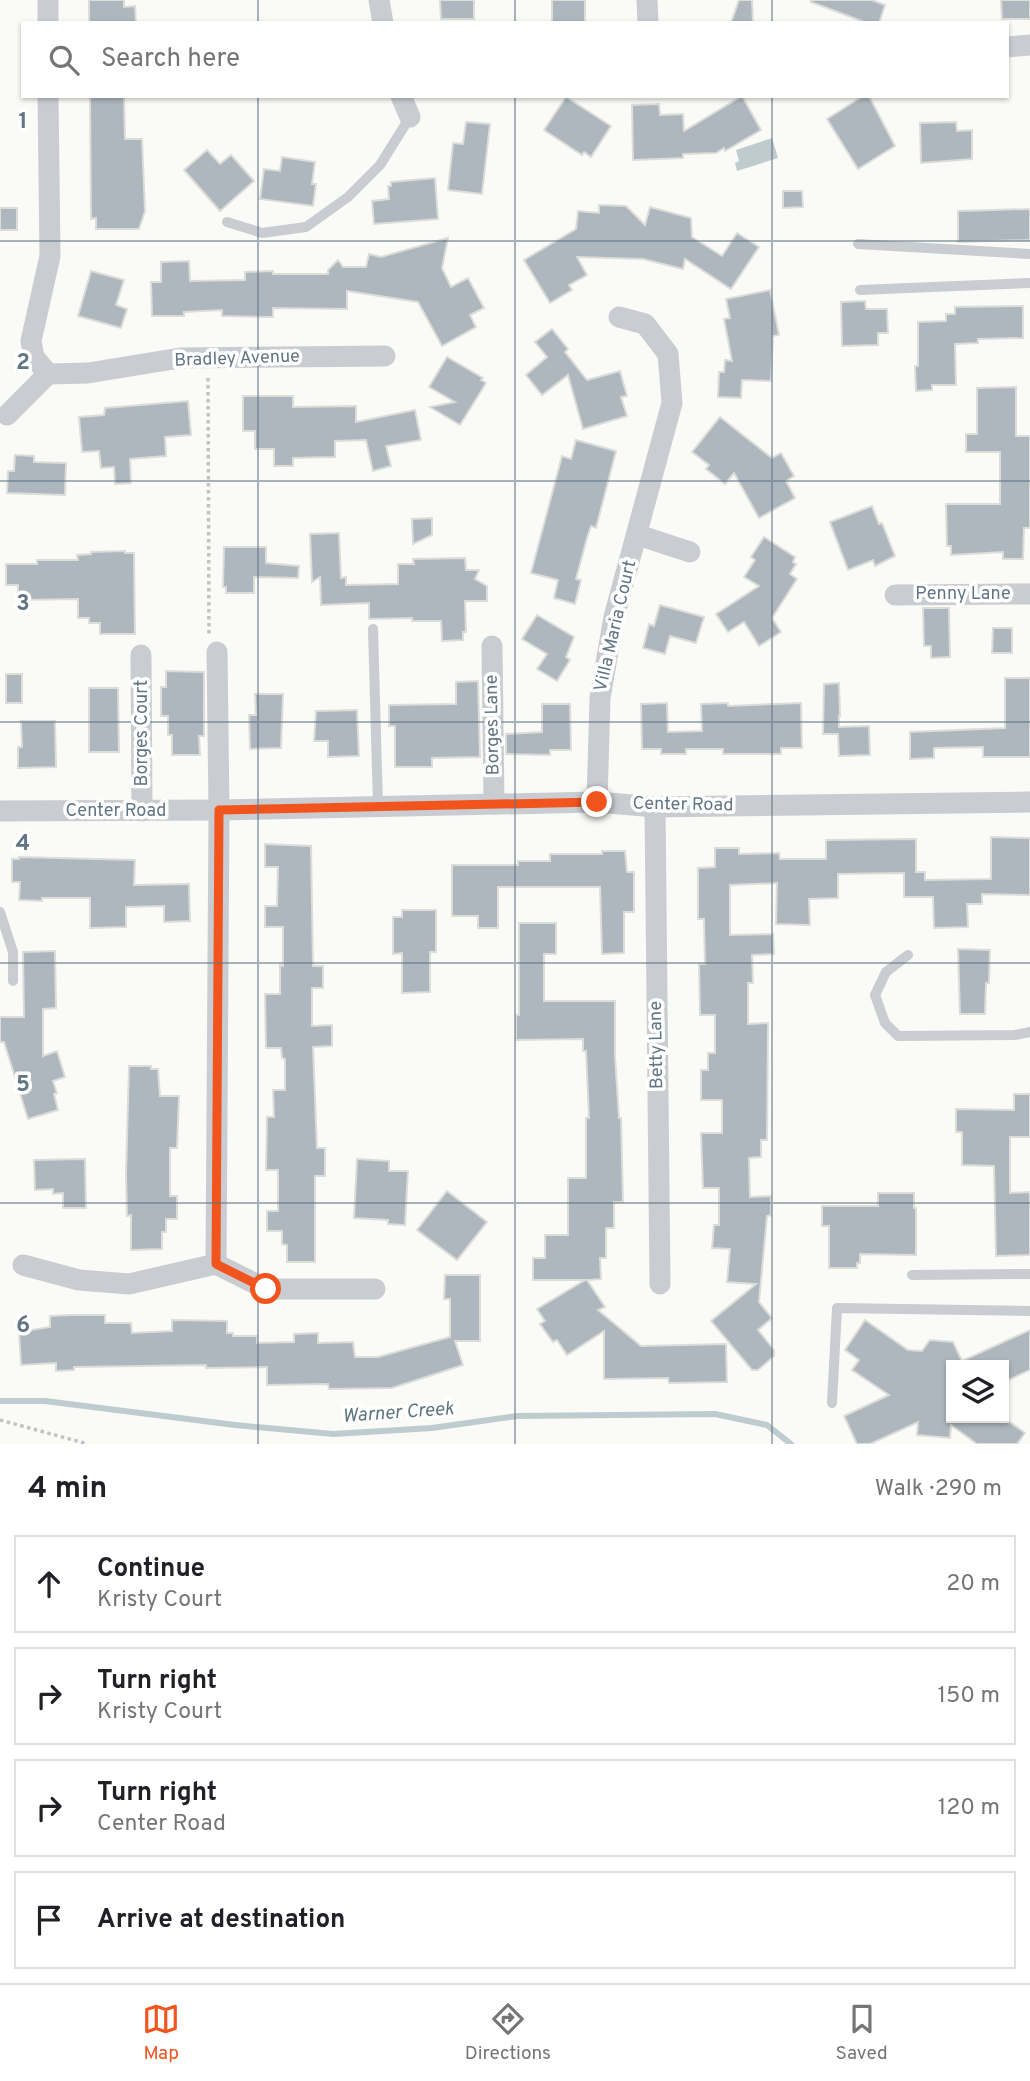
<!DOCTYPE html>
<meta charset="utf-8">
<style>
:root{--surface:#fff;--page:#f2f2f2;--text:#202124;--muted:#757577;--line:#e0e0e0;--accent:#f2541e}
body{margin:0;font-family:Overpass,sans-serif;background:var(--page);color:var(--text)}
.controls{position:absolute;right:21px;bottom:21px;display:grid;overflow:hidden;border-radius:0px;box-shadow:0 2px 5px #0004}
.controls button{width:63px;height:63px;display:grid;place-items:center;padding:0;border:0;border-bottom:2px solid var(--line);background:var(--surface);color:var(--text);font:35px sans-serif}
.stop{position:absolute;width:21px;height:21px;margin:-16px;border:5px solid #f2541e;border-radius:50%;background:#fff}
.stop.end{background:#f2541e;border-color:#fff;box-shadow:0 2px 7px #0008}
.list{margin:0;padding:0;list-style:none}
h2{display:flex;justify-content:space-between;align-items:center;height:91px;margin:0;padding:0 28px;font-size:30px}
h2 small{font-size:23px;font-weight:400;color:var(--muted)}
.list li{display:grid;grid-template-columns:46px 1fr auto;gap:21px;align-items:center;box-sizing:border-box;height:98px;margin:0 14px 14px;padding:0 14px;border:2px solid var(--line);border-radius:0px}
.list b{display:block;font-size:26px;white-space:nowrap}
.list p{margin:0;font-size:23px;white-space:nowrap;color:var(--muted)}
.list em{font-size:23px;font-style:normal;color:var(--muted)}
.icon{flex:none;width:38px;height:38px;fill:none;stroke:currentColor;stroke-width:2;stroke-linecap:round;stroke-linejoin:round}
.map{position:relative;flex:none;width:1030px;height:1444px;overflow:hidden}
.search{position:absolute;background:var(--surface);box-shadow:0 2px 5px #0004;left:21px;right:21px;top:21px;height:77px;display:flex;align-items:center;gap:18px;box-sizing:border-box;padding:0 24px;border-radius:0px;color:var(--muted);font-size:26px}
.sheet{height:539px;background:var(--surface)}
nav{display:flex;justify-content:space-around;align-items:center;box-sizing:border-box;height:98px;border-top:2px solid var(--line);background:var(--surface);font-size:19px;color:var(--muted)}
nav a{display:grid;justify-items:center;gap:4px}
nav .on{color:var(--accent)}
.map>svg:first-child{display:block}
.water{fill:#becbcf}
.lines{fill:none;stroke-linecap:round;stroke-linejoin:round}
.stream{stroke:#becbcf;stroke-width:6}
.building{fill:#adb7bd;stroke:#dcdcd9;stroke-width:2}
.path{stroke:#c0c3c5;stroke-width:3.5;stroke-dasharray:3.5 3.5;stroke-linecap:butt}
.lane{stroke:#c9cdd1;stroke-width:10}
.street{stroke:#c9cdd1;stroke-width:21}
.route{stroke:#f2541e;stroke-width:9}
.grid{fill:none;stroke:#627585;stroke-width:2;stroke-opacity:0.55}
.labels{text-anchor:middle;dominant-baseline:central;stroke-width:7;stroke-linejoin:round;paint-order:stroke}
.street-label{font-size:18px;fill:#627585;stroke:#fff}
.water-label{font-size:19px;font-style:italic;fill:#5d757e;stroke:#fff}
.grid-label{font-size:23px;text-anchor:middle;font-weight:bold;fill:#627585;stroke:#fff;stroke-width:7;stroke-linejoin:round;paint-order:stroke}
</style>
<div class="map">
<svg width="1030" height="1444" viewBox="0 0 1030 1444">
<rect width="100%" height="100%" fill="#fafaf7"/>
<polygon class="water" points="772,138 778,158 737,171 735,163 739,161 736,150"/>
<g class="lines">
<polyline class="stream" points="0,1401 45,1401 235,1425 333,1434 432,1428 517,1416 715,1414 767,1425 791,1444"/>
</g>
<g class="building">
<polygon points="89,0 124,0 124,7 135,6 136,23 89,23"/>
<polygon points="440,0 474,0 474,19 441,19"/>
<rect x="552" y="0" width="33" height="23"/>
<polygon points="739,0 752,0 753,23 731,23"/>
<polygon points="811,0 872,0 885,5 879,23 867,23 811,2"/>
<polygon points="1001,0 1030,0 1030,19 1002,19"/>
<polygon points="90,96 124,96 125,139 142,139 145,211 139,229 96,229 96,218 91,219"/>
<polygon points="742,96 761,130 725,151 724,148 716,153 683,154 683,158 633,160 632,105 659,104 660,115 683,114 684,131"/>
<polygon points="863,96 869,96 895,146 858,169 827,119"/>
<polygon points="566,97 611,126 591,157 584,152 582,155 544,130"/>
<polygon points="466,122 490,124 482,194 448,190 453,143 463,144"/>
<polygon points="956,122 957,131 972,130 972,159 921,163 920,123"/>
<polygon points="207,150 220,164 231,155 254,181 220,211 184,170"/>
<polygon points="282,157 315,162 312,184 316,184 313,206 260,199 264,169 280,171"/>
<polygon points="435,178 438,219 374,224 372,201 389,199 388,186 391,186 391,182"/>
<polygon points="783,191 802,191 803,207 783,208"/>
<polygon points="599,205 626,206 645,225 650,207 691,218 692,237 722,256 737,233 759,247 731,289 685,259 683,269 643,259 577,257 587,275 569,285 572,290 550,303 524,260 576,229 578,211 599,213"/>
<rect x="0" y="208" width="17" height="22"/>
<polygon points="1030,209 1030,240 958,242 958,211"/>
<polygon points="448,238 442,268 451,287 468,278 484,308 470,315 476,327 442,346 418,302 347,291 347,309 273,308 273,317 222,316 222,310 184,312 184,316 152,316 151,282 161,282 161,262 189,261 190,281 245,280 245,272 273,271 273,274 328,274 328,270 338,260 343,267 366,267 369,254 381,257"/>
<polygon points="91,271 124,280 116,305 127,309 121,328 78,316"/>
<polygon points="770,290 779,335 773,336 771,381 742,380 741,398 718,397 719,372 724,372 725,360 732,361 724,319 730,318 726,299"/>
<polygon points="865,301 866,309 887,309 888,333 878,333 878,345 842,346 841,302"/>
<polygon points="1023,306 1023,338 978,339 978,343 955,344 956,385 932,385 932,390 916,391 915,366 918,366 918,322 946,321 946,314 955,314 955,307"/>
<polygon points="552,329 568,349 565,352 587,380 620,371 627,396 621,397 627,416 583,429 568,375 542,395 526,375 547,357 535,342"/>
<polygon points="447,357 483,378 481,380 486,383 460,425 430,407 455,402 429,387"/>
<polygon points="1016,387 1016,436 1030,436 1030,528 1024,528 1023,559 1003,559 1003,552 951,555 951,546 947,546 946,504 1000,504 1000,452 966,452 966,434 977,434 977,388"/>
<polygon points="243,396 293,396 293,407 356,406 356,422 415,410 421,440 386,446 391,466 373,471 366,440 335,441 335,457 293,458 293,466 274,466 274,449 255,449 255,431 243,431"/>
<polygon points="188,401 191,435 165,437 166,456 130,459 131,483 115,484 114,467 101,468 99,451 82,452 79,417 104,415 105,408"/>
<polygon points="720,417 772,458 781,453 794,476 786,481 795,498 759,518 734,473 725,484 706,469 709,465 692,452"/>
<polygon points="576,440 616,451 596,528 591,526 587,538 576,579 581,580 575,604 554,598 558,580 531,573 562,456 571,459"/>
<polygon points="15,455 34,456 34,462 66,463 65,495 7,493 8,471 14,471"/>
<polygon points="872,506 879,524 882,523 895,556 875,566 873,560 848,570 830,522"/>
<polygon points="432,518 432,535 413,544 412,519"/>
<polygon points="339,533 341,578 346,577 346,585 398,584 398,564 414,564 413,559 465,558 466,570 479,570 475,579 487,586 487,601 465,601 466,632 463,632 463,640 442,641 441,621 412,621 412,618 369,619 369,603 321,605 320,577 312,582 310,534"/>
<polygon points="764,537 795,557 793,562 796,564 790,574 797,579 772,618 781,632 759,646 744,622 728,632 716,614 759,586 744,577 755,560 751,557"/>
<polygon points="224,547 266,547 266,563 299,566 298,578 254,577 254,593 226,593 226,587 223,587"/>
<polygon points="125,551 125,553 134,553 135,634 100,634 100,623 89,623 89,618 78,618 78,599 18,600 18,585 6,585 6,564 37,564 37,560 78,560 77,555 91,554 91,552"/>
<polygon points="660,605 704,617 696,643 670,636 665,654 643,648 649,624 654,626"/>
<polygon points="923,608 949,608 950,657 931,658 931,646 924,646"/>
<polygon points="537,615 574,637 566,657 570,660 557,681 537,669 547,654 522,639"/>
<polygon points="993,628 1012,628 1012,653 992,653"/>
<polygon points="166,671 204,672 204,736 199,736 200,755 172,755 172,735 168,735 168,716 161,716 161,687 166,687"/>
<rect x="6" y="674" width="16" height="29"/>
<polygon points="1005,678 1030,678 1030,757 983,757 983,747 934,748 934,758 910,759 910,732 1005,728"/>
<polygon points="478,681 480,757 432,758 432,767 395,767 395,726 389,726 389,705 456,704 456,682"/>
<polygon points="839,683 840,716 839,716 839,727 869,726 870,755 839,756 838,734 823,734 824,684"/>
<polygon points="89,688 118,688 119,752 89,752"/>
<polygon points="255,694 283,694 281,748 250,749 249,715 256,715"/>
<polygon points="667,703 668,732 702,731 701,704 728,703 728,706 801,703 802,748 781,748 781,754 723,754 723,749 686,749 686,754 661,754 661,749 642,749 641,704"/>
<polygon points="542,704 570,704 571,750 550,750 550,755 506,754 506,734 542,732"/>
<polygon points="357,710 359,756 328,757 328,741 314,741 316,711"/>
<polygon points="21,721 55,721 56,767 18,768 18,747 22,747"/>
<polygon points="991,837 1030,838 1030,895 982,894 982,904 967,904 968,927 934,928 933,897 904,897 904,873 838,874 838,898 809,899 810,925 776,924 777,883 730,885 730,935 773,934 774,954 752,955 753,983 748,983 748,1024 768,1023 767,1140 761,1140 761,1157 749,1158 750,1197 771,1196 771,1215 767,1216 759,1302 772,1318 758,1330 774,1350 774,1356 758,1370 752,1370 711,1321 756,1284 727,1282 730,1249 712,1248 714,1225 719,1225 719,1188 703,1188 701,1133 722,1133 722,1100 701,1100 701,1070 708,1070 708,1053 715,1053 715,1015 700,1015 699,964 705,964 704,919 698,919 698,868 715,867 715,848 739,848 739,854 779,853 780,859 826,859 826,840 916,839 916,872 925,872 925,880 991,879"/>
<polygon points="265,844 311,846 313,966 323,966 323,988 312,988 312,1026 332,1025 332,1046 313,1047 317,1148 325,1148 325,1176 315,1176 315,1262 287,1262 287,1245 282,1244 282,1231 267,1231 267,1211 278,1211 278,1170 266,1170 267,1117 274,1117 273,1090 285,1090 285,1059 282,1058 281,1048 266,1048 265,994 280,994 280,965 283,966 283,927 265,927 265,906 277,906 278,867 265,867"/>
<polygon points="602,851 625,851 627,872 634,872 634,912 624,912 624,953 602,954 600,887 498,887 498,928 478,928 478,916 452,916 452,865 518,865 518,861 550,861 550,854 602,854"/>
<polygon points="19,857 135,860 134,885 189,884 190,921 164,922 164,906 126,907 126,927 90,928 90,898 42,898 42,901 19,900 20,882 12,882 12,859 19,859"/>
<polygon points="402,910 436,910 436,952 430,952 430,992 402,993 402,953 393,954 393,917 402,917"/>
<polygon points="519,923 556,923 556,954 544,954 544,1001 615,1001 615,1056 619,1118 621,1118 623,1202 614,1202 614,1228 606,1228 606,1258 600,1258 601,1279 587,1280 605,1307 598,1310 641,1346 726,1344 727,1382 669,1383 668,1378 604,1379 604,1331 567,1355 557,1340 553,1342 540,1324 545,1321 537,1309 585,1280 533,1280 533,1258 545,1258 545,1235 568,1235 568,1178 586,1178 586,1118 589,1118 586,1051 583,1051 583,1039 516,1040 516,1015 519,1015"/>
<polygon points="958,949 990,950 989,983 986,983 985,1014 960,1014"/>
<polygon points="55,951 56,1008 43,1009 43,1056 57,1051 65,1077 53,1081 57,1093 54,1094 58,1110 28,1119 4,1042 0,1042 0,1017 24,1017 23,952"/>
<polygon points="129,1066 151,1066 151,1069 158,1069 160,1096 179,1096 177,1148 170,1148 170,1196 177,1196 177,1219 166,1219 166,1232 162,1232 162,1249 131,1250 131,1215 127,1216 126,1175"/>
<polygon points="1014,1094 1030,1094 1030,1137 1010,1137 1010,1193 1030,1192 1030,1255 996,1256 994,1166 962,1165 962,1132 956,1132 956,1109 1014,1110"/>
<polygon points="85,1159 86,1208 63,1208 63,1193 53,1194 53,1189 35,1190 34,1160"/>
<polygon points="357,1159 389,1161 389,1171 408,1171 405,1225 388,1224 388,1220 354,1218"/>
<polygon points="447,1191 487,1222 457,1260 417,1230"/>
<polygon points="878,1193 914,1193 914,1208 916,1208 916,1255 860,1254 860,1263 857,1263 857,1268 829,1268 829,1226 822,1226 822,1206 878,1206"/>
<polygon points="445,1275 480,1275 480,1341 455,1341 463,1365 392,1388 329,1389 328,1384 267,1385 267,1367 206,1368 206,1365 74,1367 74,1370 56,1371 56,1363 21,1365 19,1332 50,1327 50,1316 72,1315 105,1315 105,1323 131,1323 132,1333 172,1331 172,1320 227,1321 227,1333 233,1333 233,1336 257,1336 257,1343 294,1342 294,1334 318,1333 318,1343 353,1342 355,1357 378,1357 450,1337 450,1299 444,1299"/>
<polygon points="865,1320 908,1350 922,1351 930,1340 953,1342 962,1361 1030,1330 1030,1370 1004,1382 1004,1365 951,1365 951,1418 1004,1418 1025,1433 1017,1444 977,1444 951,1425 950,1438 917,1435 918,1422 870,1444 857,1444 844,1416 889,1395 852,1370 859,1360 845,1350"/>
</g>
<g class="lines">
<g class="path">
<polyline points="208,378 209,636"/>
<polyline points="0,1420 88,1444"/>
</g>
<g class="lane">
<polyline points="227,222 262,233 306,227 348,197 380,165 410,117"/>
<polyline points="858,244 1030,254"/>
<polyline points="860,290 1030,283"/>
<polyline points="373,629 378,806"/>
<polyline points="0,912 13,952 13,981"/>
<polyline points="908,955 886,972 875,995 885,1023 898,1036 1015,1035 1030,1032"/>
<polyline points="912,1275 1030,1274"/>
<polyline points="832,1403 837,1308 1030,1311"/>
</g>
<g class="street">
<polyline points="48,0 48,23"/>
<polyline points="379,0 383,23"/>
<polyline points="647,0 648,23"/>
<polyline points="1007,47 1030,45"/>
<polyline points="48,96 50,256 31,341 34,357 48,374 88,373 180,358 385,356"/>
<polyline points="401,96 410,117"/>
<polyline points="7,415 48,374"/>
<polyline points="638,535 690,552"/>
<polyline points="895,595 1030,594"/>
<polyline points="492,646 494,804"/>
<polyline points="141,655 142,811"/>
<polyline points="597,802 600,698 614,617 672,403 668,354 645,324 619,317"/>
<polyline points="655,807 660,1284"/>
<polyline points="0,811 219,810 597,802 655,807 1030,802"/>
<polyline points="216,1264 219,810 217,652"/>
<polyline points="23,1265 79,1280 129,1284 216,1264 266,1289 375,1289"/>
</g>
</g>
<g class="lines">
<polyline class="route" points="266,1289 216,1264 219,810 597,802"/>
</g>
<path class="grid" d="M258,0v23M515,0v23M772,0v23M258,96v1348M515,96v1348M772,96v1348M0,241h1030M0,481h1030M0,722h1030M0,963h1030M0,1203h1030"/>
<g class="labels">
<g class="street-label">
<text transform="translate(237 359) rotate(-2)">Bradley Avenue</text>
<text x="963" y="594">Penny Lane</text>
<text transform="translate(616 626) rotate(-77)">Villa Maria Court</text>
<text transform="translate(493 725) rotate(-91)">Borges Lane</text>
<text transform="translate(142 733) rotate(-90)">Borges Court</text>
<text transform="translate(683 805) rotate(1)">Center Road</text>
<text x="116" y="811">Center Road</text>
<text transform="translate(657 1045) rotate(-91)">Betty Lane</text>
</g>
<g class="water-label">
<text transform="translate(398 1413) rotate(-4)">Warner Creek</text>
</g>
</g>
<g class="grid-label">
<text x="23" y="128">1</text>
<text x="23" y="369">2</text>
<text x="23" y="610">3</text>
<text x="23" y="850">4</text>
<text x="23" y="1091">5</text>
<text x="23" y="1332">6</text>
</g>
</svg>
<div class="controls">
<button><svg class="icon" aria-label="layers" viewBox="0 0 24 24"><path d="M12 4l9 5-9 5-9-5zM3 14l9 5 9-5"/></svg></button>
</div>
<div class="stop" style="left:266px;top:1289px"></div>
<div class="stop end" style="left:597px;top:802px"></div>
<div class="search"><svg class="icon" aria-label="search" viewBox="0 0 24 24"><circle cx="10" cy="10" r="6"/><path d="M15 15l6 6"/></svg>Search here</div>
</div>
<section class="sheet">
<h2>4 min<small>Walk · 290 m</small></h2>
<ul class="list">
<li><svg class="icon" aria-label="ahead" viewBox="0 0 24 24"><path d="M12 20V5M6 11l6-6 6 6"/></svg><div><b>Continue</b><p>Kristy Court</p></div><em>20 m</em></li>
<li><svg class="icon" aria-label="right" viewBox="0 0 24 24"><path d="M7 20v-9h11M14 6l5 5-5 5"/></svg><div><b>Turn right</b><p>Kristy Court</p></div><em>150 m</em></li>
<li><svg class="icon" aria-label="right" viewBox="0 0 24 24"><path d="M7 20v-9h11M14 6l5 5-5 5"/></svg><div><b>Turn right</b><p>Center Road</p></div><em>120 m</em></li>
<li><svg class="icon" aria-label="arrive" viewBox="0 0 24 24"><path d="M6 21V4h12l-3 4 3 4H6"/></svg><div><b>Arrive at destination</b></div></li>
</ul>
</section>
<nav>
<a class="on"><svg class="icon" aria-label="map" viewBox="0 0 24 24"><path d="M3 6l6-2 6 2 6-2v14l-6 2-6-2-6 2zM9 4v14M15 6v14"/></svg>Map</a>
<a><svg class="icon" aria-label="directions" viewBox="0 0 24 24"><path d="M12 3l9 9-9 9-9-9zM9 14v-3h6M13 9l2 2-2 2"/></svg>Directions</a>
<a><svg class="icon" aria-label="saved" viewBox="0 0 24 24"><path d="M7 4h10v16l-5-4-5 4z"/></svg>Saved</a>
</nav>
